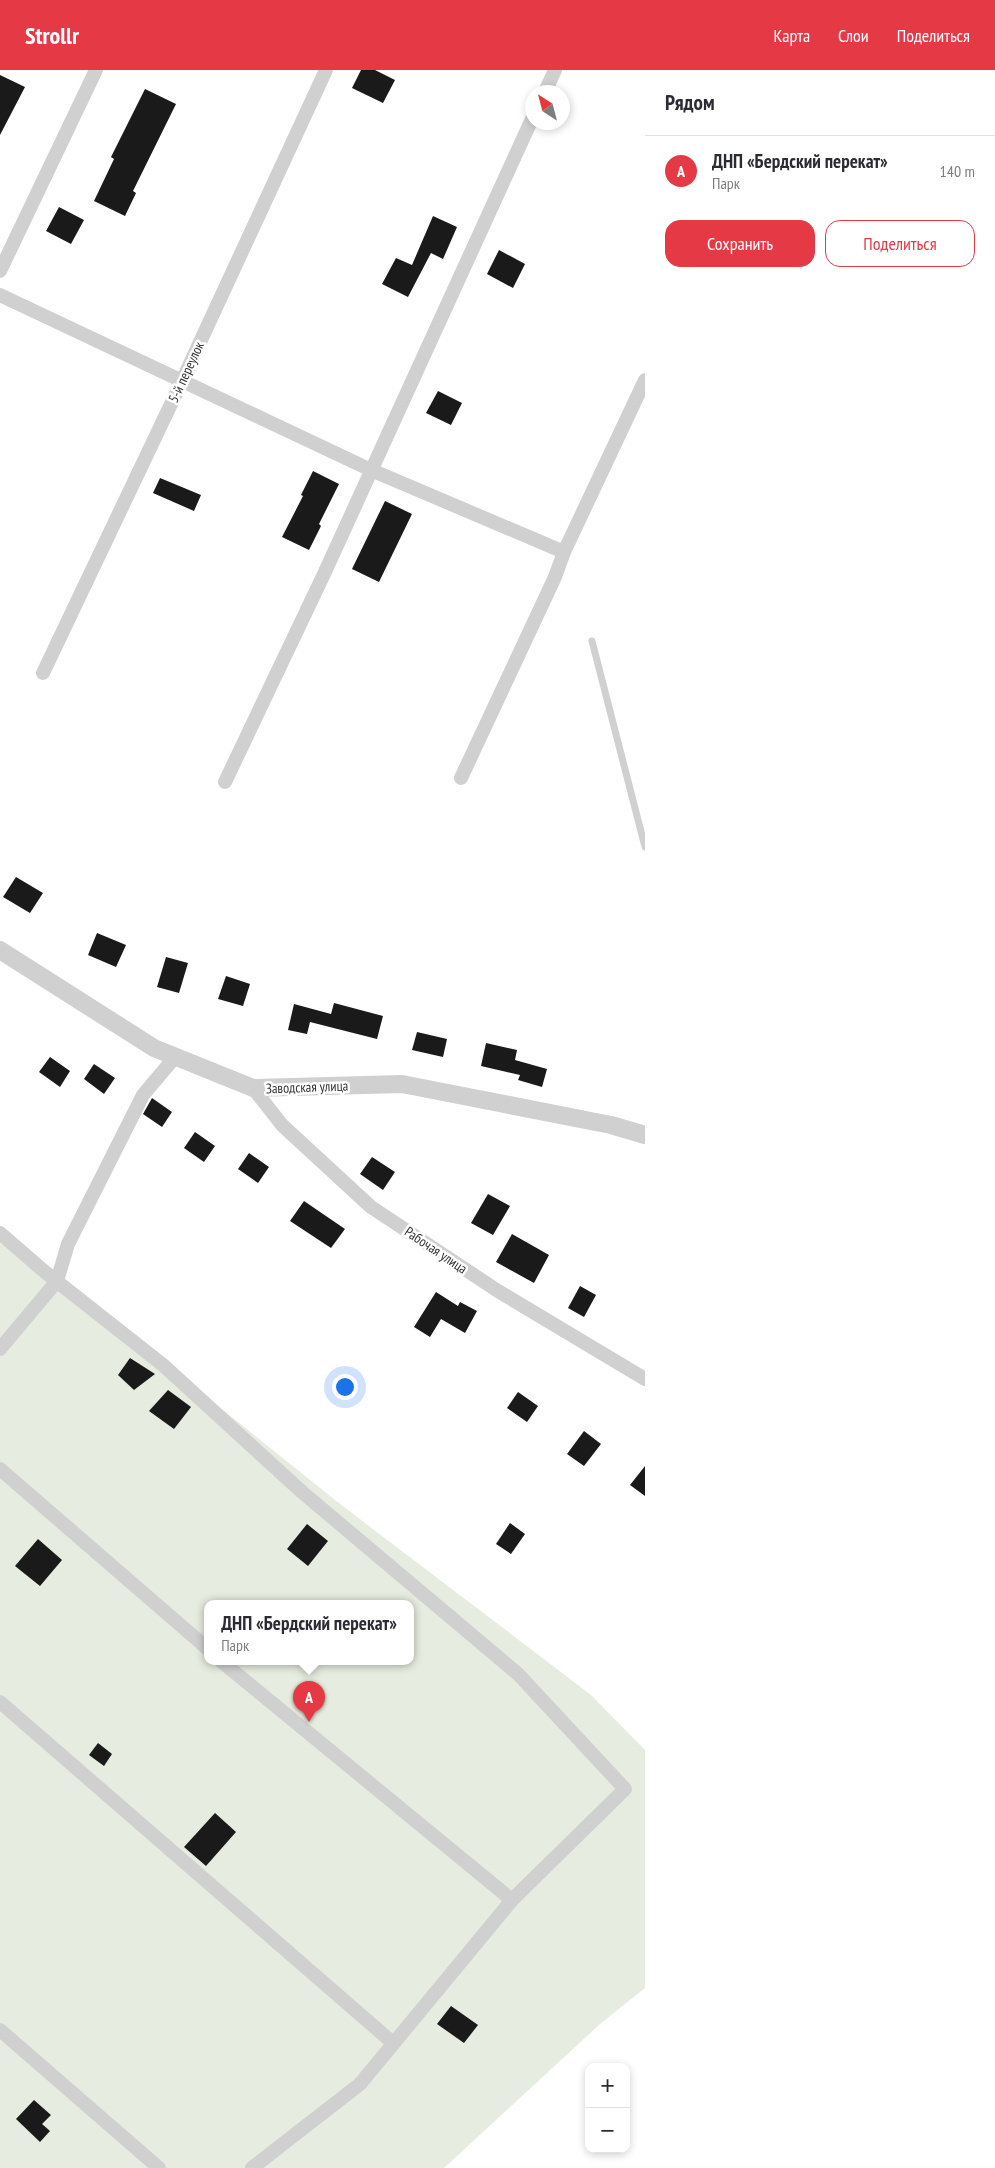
<!DOCTYPE html>
<html lang="ru">
<meta charset="utf-8">
<style>
:root{--surface:#fff;--page:#f7f7f7;--text:#2b2b33;--muted:#7c7c81;--line:#e1e1e2;--accent:#e63946}
body{margin:0;font-family:"PT Sans Narrow",sans-serif;background:var(--page);color:var(--text)}
.controls{position:absolute;right:15px;bottom:15px;display:grid;overflow:hidden;border-radius:10px;box-shadow:0 2px 8px #0003}
.controls button{width:45px;height:45px;display:grid;place-items:center;padding:0;border:0;border-bottom:1px solid var(--line);background:var(--surface);color:var(--text);font:25px sans-serif}
.compass{position:absolute;left:525px;top:15px;width:45px;height:45px;border-radius:50%;background:var(--surface);box-shadow:0 2px 8px #0003;rotate:324deg}
.you{position:absolute;left:344px;top:1316px;width:18px;height:18px;margin:-12px;border:4px solid #fff;border-radius:50%;background:#1a73e8;box-shadow:0 0 0 8px #1a73e833}
.badge{display:grid;place-items:center;width:32px;height:32px;border-radius:50%;background:var(--accent);color:#fff;font-size:16px;font-weight:700}
.pin{position:absolute;translate:-50% -41px;filter:drop-shadow(0 1px 2px #0008)}
.pin::after{content:'';position:absolute;top:26px;width:18px;height:15px;background:inherit;clip-path:polygon(0 0,100% 0,50% 100%)}
.popup{position:absolute;left:204px;top:1530px;width:210px;height:65px;box-sizing:border-box;display:grid;place-content:center;border-radius:10px;background:var(--surface);filter:drop-shadow(0 1px 4px #0005);font-size:16px;white-space:nowrap;color:var(--muted)}
.popup b{font-size:19px;color:var(--text)}
.popup::after{content:'';position:absolute;left:50%;top:100%;margin-left:-10px;border:10px solid transparent;border-top-color:var(--surface)}
.list{margin:0;padding:0;list-style:none}
h2{display:flex;justify-content:space-between;align-items:center;height:65px;margin:0;padding:0 20px;font-size:21px}
h2 small{font-size:16px;font-weight:400;color:var(--muted)}
.list li{display:grid;grid-template-columns:32px 1fr auto;gap:15px;align-items:center;box-sizing:border-box;height:70px;padding:0 20px;border-top:1px solid var(--line)}
.list b{display:block;font-size:19px;white-space:nowrap}
.list p{margin:0;font-size:16px;white-space:nowrap;color:var(--muted)}
.list em{font-size:16px;font-style:normal;color:var(--muted)}
.actions{display:flex;gap:10px;padding:15px 20px}
.actions a{flex:1;padding:11px 0;border:1px solid var(--accent);border-radius:15px;text-align:center;font-size:18px;color:var(--accent)}
.actions .main{background:var(--accent);color:#fff}
.map{position:relative;flex:none;width:645px;height:2098px;overflow:hidden}
header{display:flex;align-items:center;gap:30px;box-sizing:border-box;height:70px;padding:0 25px;background:var(--accent);color:#fff}
header strong{font-size:24px}
nav{display:flex;gap:28px;margin-inline-start:auto;font-size:18px}
main{display:flex}
aside{flex:1;background:var(--surface)}
.map>svg:first-child{display:block}
.green{fill:#e6ecdf;fill-rule:evenodd}
.building{fill:#1a1a1a}
.lines{fill:none;stroke-linecap:round;stroke-linejoin:round}
.service{stroke:#d0d0d0;stroke-width:7}
.minor{stroke:#d0d0d0;stroke-width:14}
.tertiary{stroke:#d0d0d0;stroke-width:18}
.labels{text-anchor:middle;dominant-baseline:central;stroke-width:5;stroke-linejoin:round;paint-order:stroke}
.street-label{font-size:14px;fill:#333;stroke:#fff}
</style>
<header>
<strong>Strollr</strong>
<nav><a>Карта</a><a>Слои</a><a>Поделиться</a></nav>
</header>
<main>
<div class="map">
<svg width="645" height="2098" viewBox="0 0 645 2098">
<rect width="100%" height="100%" fill="#fff"/>
<path class="green" d="M0,1161l340,273 251,191 54,55v238l-45,36 -156,144h-444zM208,1533h202v58h-202z"/>
<g class="building">
<polygon points="361,0 375,0 395,10 383,33 352,18"/>
<polygon points="0,5 25,17 0,65"/>
<polygon points="145,19 176,34 133,121 136,123 125,146 94,131 114,89 111,87"/>
<polygon points="59,137 84,150 71,174 46,161"/>
<polygon points="433,146 457,157 443,189 431,183 408,227 382,214 396,188 412,195"/>
<polygon points="499,180 525,194 513,218 487,204"/>
<polygon points="438,321 462,333 451,355 426,343"/>
<polygon points="313,401 339,414 319,454 321,456 309,480 282,467 303,426 301,425"/>
<polygon points="160,408 201,425 194,441 153,423"/>
<polygon points="385,431 412,444 379,512 352,499"/>
<polygon points="16,807 43,823 30,843 3,827"/>
<polygon points="97,863 126,875 116,897 88,885"/>
<polygon points="166,887 188,893 179,923 157,917"/>
<polygon points="226,906 250,914 243,936 218,929"/>
<polygon points="334,933 383,946 377,969 310,952 307,964 288,960 294,934 331,944"/>
<polygon points="417,962 447,969 443,987 412,980"/>
<polygon points="486,973 517,980 515,990 547,999 542,1017 518,1010 520,1005 481,996"/>
<polygon points="50,987 70,1001 60,1017 39,1002"/>
<polygon points="94,994 115,1008 104,1024 84,1009"/>
<polygon points="152,1028 172,1042 162,1057 143,1044"/>
<polygon points="195,1062 215,1076 204,1092 184,1078"/>
<polygon points="249,1083 269,1097 258,1113 238,1099"/>
<polygon points="372,1087 395,1102 383,1120 360,1104"/>
<polygon points="488,1124 510,1136 493,1165 471,1153"/>
<polygon points="304,1131 345,1159 331,1178 290,1151"/>
<polygon points="512,1164 549,1185 534,1213 496,1192"/>
<polygon points="580,1216 596,1225 584,1247 568,1238"/>
<polygon points="436,1222 458,1236 460,1232 477,1241 465,1263 441,1249 430,1267 414,1257"/>
<polygon points="130,1288 155,1304 134,1320 118,1305"/>
<polygon points="168,1320 191,1337 174,1359 149,1341"/>
<polygon points="518,1322 538,1336 527,1352 507,1338"/>
<polygon points="584,1361 601,1374 584,1396 567,1384"/>
<polygon points="645,1396 645,1426 630,1415"/>
<polygon points="510,1453 525,1464 511,1484 496,1474"/>
<polygon points="307,1454 328,1471 308,1496 287,1479"/>
<polygon points="38,1469 62,1490 40,1516 15,1496"/>
<polygon points="98,1673 112,1684 104,1696 89,1685"/>
<polygon points="215,1743 236,1762 206,1796 184,1777"/>
<polygon points="451,1936 478,1955 464,1973 437,1954"/>
<polygon points="34,2030 51,2045 42,2054 50,2061 40,2072 16,2049"/>
</g>
<g class="lines">
<polyline class="service" points="592,571 645,777"/>
<g class="minor">
<polyline points="545,22 555,0"/>
<polyline points="0,201 96,0"/>
<polyline points="0,225 371,400 564,482 645,310"/>
<polyline points="43,603 182,311 326,0"/>
<polyline points="461,708 555,507 564,482"/>
<polyline points="225,712 324,504 532,49"/>
<polyline points="253,1018 282,1055 371,1137 498,1221 645,1309"/>
<polyline points="0,1163 45,1202 163,1295 302,1422 518,1604 625,1719 512,1830 360,2014 252,2098"/>
<polyline points="0,1279 57,1211 68,1174 143,1025 175,987"/>
<polyline points="0,1399 208,1579"/>
<polyline points="221,1591 512,1830"/>
<polyline points="0,1632 393,1973"/>
<polyline points="0,1960 159,2098"/>
</g>
<polyline class="tertiary" points="0,880 154,978 253,1018 402,1014 611,1055 645,1065"/>
</g>
<g class="labels">
<g class="street-label">
<text transform="translate(186 302) rotate(-65)">5-й переулок</text>
<text transform="translate(307 1017) rotate(-2)">Заводская улица</text>
<text transform="translate(436 1180) rotate(34)">Рабочая улица</text>
</g>
</g>
</svg>
<div class="controls">
<button>+</button>
<button>−</button>
</div>
<svg class="compass" viewBox="-18 -18 36 36"><path d="M0-13l5 13h-10z" fill="#e53935"/><path d="M0 13l5-13h-10z" fill="#7c7c81"/></svg>
<div class="you"></div>
<div class="pin badge" style="left:309px;top:1652px">A</div>
<div class="popup"><b>ДНП «Бердский перекат»</b>Парк</div>
</div>
<aside>
<h2>Рядом<small></small></h2>
<ul class="list">
<li><span class="badge">A</span><div><b>ДНП «Бердский перекат»</b><p>Парк</p></div><em>140 m</em></li>
</ul>
<div class="actions"><a class="main">Сохранить</a><a>Поделиться</a></div>
</aside>
</main>
